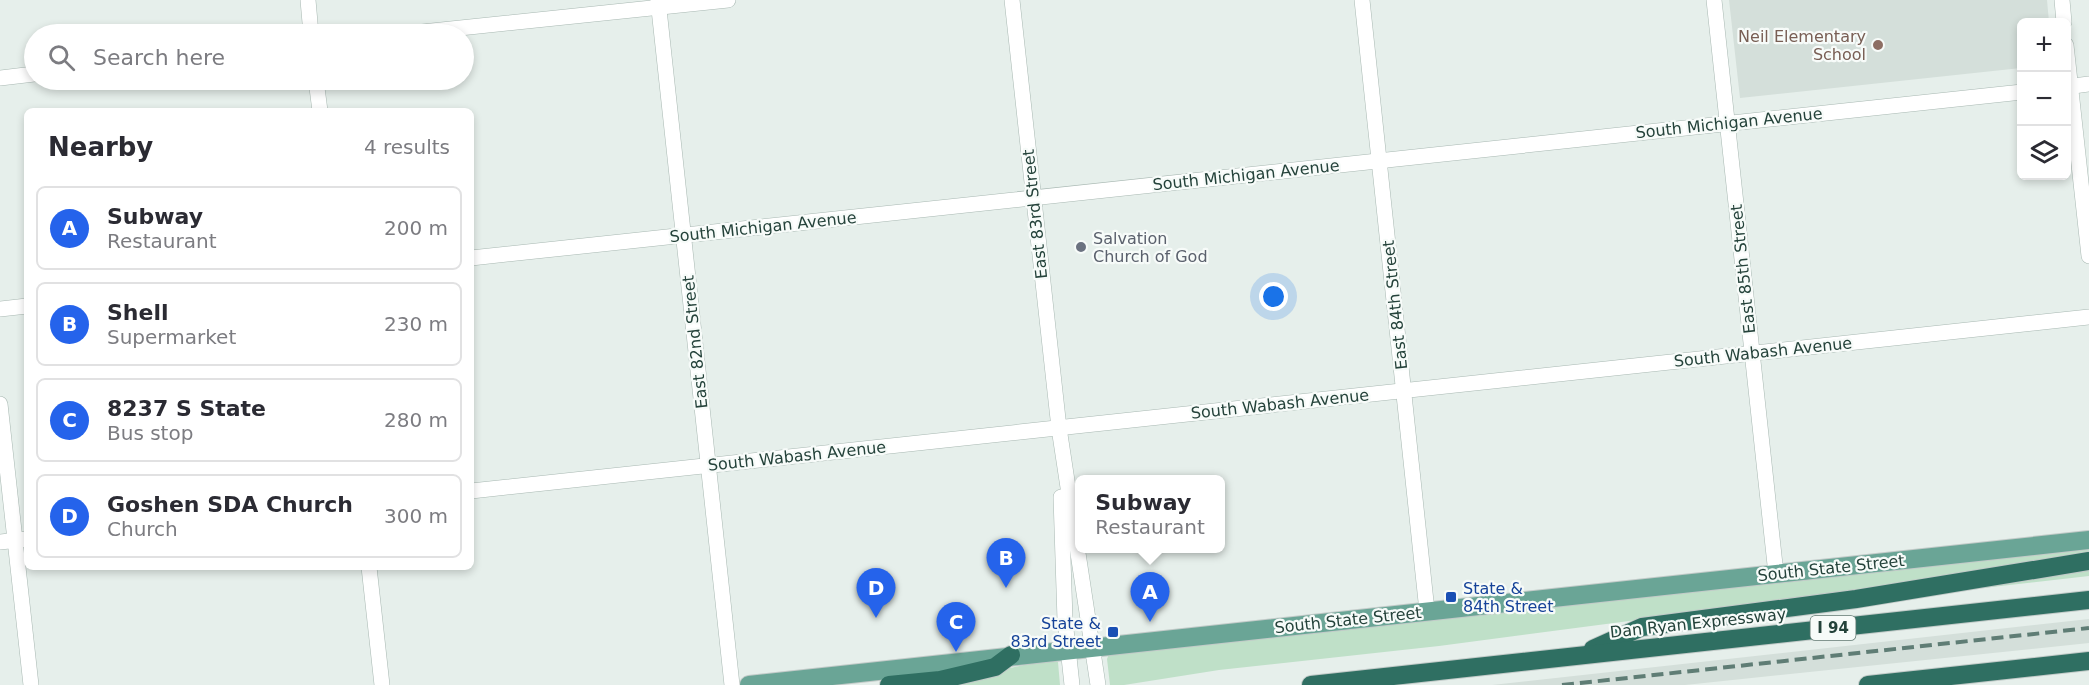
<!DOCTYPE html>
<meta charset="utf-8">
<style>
:root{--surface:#fff;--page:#f7f7f7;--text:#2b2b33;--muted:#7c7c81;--line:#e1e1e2;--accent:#2563eb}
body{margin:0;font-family:"DejaVu Sans",sans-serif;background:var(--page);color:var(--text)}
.controls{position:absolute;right:18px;top:18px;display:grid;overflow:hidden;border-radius:9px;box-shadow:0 3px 9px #0003}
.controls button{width:54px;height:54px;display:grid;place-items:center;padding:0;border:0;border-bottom:2px solid var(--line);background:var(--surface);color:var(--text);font:30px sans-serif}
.you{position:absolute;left:1274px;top:297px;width:21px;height:21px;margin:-15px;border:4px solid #fff;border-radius:50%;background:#1a73e8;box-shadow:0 0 0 9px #1a73e833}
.badge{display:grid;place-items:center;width:39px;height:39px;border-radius:50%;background:var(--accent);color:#fff;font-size:20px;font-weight:700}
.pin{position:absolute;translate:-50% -50px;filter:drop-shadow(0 2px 3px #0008)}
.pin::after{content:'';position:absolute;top:32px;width:21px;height:18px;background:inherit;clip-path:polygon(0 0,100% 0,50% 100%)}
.popup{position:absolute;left:1075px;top:475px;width:150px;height:78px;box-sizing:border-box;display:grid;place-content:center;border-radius:9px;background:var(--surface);filter:drop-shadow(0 2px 4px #0005);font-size:20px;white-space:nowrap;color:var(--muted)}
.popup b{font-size:22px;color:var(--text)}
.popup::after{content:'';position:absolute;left:50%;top:100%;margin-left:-12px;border:12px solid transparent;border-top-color:var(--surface)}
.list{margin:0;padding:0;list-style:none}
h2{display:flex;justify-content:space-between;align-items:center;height:78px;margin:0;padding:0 24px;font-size:26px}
h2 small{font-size:20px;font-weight:400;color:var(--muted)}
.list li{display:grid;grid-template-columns:39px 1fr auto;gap:18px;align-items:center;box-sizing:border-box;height:84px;margin:0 12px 12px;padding:0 12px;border:2px solid var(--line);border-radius:9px}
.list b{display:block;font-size:22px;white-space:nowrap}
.list p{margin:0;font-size:20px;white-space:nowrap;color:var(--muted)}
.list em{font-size:20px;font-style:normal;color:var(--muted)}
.icon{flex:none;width:33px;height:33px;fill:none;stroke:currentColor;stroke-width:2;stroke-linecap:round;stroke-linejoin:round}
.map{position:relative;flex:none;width:2089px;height:685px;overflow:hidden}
.search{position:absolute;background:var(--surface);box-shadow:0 3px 9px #0003;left:24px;top:24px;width:450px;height:66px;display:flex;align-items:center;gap:15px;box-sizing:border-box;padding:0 21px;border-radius:33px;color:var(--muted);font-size:22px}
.panel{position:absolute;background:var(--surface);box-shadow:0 3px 9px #0003;left:24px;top:108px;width:450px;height:462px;border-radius:9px}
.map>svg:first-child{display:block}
.built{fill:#d4dfda}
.green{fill:#bfe0c8}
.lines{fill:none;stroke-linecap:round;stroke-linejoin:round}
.minor-casing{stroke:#a8b8b2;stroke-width:16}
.major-casing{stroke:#c2cac8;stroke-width:20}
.highway-casing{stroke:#c2cac8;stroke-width:20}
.minor{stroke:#fff;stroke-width:15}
.major{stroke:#6aa596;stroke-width:18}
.highway{stroke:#2f6f62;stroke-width:18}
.rail{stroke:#5f7d75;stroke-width:4;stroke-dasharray:12 6;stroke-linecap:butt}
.education-dot{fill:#8d6e63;stroke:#f7fbf9;stroke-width:2}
.worship-dot{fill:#6b7280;stroke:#f7fbf9;stroke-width:2}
.transit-dot{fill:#1a4fb4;stroke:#f7fbf9;stroke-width:2}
.labels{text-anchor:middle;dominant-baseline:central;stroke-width:4.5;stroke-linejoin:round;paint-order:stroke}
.shield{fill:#f7fbf9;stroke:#637a73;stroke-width:1.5}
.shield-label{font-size:15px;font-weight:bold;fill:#24423a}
.education-label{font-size:16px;fill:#785e54;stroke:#f7fbf9;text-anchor:end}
.street-label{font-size:16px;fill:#24423a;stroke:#f7fbf9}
.worship-label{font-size:16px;fill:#5b616d;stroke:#f7fbf9;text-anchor:start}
.transit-label{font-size:16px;fill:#164399;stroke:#f7fbf9;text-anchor:start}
</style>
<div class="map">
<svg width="2089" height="685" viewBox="0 0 2089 685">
<rect width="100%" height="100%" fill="#e6efeb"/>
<g class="built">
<polygon points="1729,0 2047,0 2049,22 2022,22 2021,68 1740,98"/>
<polygon points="2089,619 2089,643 1685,685 1492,685"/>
</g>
<g class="green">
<polygon points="2089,548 2089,554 1919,583 1439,646 1219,670 1124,685 1110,685 1107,659 1109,654"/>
<polygon points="2089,568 2089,576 1983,588 1983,585"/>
<path d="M1053,660l5,2 2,23h-120c38,-8 75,-20 113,-25z"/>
</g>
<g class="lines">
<g class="minor-casing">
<g id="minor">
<polyline points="308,0 311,34"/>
<polyline points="658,0 732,685"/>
<polyline points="1012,0 1059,428 1098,685"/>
<polyline points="1362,0 1427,611"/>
<polyline points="1714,0 1776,574"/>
<polyline points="2062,0 2064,22"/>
<polyline points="403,34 728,0"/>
<polyline points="2066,45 2089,256"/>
<polyline points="0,78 34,74"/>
<polyline points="316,80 320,111"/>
<polyline points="2066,87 2089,84"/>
<polyline points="471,258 2022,92"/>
<polyline points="0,309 27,306"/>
<polyline points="0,404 31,685"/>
<polyline points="471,491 2089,317"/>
<polyline points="1061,497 1065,620 1072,685"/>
<polyline points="0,542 27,539"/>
<polyline points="369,567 382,685"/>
</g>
</g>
<g class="major-casing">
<polyline id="major" points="749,685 2089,540"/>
</g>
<g class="highway-casing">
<g id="highway">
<polyline points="1593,649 1642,627 1856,599 2089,561"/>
<polyline points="889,685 940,680 995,667 1011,655"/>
<polyline points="1311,685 2089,600"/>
<polyline points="1868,685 2089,661"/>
</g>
</g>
<use href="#minor" class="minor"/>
<use href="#major" class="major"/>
<use href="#highway" class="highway"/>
<polyline class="rail" points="1562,685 2089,628"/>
</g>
<circle class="education-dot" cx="1878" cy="45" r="6"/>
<circle class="worship-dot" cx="1081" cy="247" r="6"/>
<g class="transit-dot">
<rect x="1445" y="591" width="12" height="12" rx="3"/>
<rect x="1107" y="626" width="12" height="12" rx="3"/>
</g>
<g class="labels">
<rect class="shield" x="1810.5" y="616" width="45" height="24" rx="4.5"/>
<g class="shield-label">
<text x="1833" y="628">I 94</text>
</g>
<g class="education-label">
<text x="1866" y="36">Neil Elementary<tspan x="1866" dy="18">School</tspan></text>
</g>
<g class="street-label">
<text transform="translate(1729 123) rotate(-6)">South Michigan Avenue</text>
<text transform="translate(1246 175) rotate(-6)">South Michigan Avenue</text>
<text transform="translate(1035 214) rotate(-96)">East 83rd Street</text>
<text transform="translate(763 227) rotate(-6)">South Michigan Avenue</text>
<text transform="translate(1743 269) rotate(-96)">East 85th Street</text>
<text transform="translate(1395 305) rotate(-96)">East 84th Street</text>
<text transform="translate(695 342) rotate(-96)">East 82nd Street</text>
<text transform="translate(1763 352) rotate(-6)">South Wabash Avenue</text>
<text transform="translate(1280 404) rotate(-6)">South Wabash Avenue</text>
<text transform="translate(797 456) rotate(-6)">South Wabash Avenue</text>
<text transform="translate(1831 568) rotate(-6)">South State Street</text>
<text transform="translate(1348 620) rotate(-6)">South State Street</text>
<text transform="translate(1698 623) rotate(-6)">Dan Ryan Expressway</text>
</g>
<g class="worship-label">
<text x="1093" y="238">Salvation<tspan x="1093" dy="18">Church of God</tspan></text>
</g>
<g class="transit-label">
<text x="1463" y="588">State &amp;<tspan x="1463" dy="18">84th Street</tspan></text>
<text x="1101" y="623" text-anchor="end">State &amp;<tspan x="1101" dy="18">83rd Street</tspan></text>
</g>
</g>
</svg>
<div class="controls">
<button>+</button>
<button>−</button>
<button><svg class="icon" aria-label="layers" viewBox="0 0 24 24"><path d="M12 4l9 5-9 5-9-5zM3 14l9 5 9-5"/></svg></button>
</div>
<div class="you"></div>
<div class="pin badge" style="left:1150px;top:622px">A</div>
<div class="popup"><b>Subway</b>Restaurant</div>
<div class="pin badge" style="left:1006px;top:588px">B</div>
<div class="pin badge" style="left:956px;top:652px">C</div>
<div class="pin badge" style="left:876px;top:618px">D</div>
<div class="search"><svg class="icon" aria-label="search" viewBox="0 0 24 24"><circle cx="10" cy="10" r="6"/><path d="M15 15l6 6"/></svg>Search here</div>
<section class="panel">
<h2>Nearby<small>4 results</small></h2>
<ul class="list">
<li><span class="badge">A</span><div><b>Subway</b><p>Restaurant</p></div><em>200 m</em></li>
<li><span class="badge">B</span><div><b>Shell</b><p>Supermarket</p></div><em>230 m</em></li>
<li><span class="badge">C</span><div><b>8237 S State</b><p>Bus stop</p></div><em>280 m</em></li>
<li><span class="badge">D</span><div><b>Goshen SDA Church</b><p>Church</p></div><em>300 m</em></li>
</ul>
</section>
</div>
